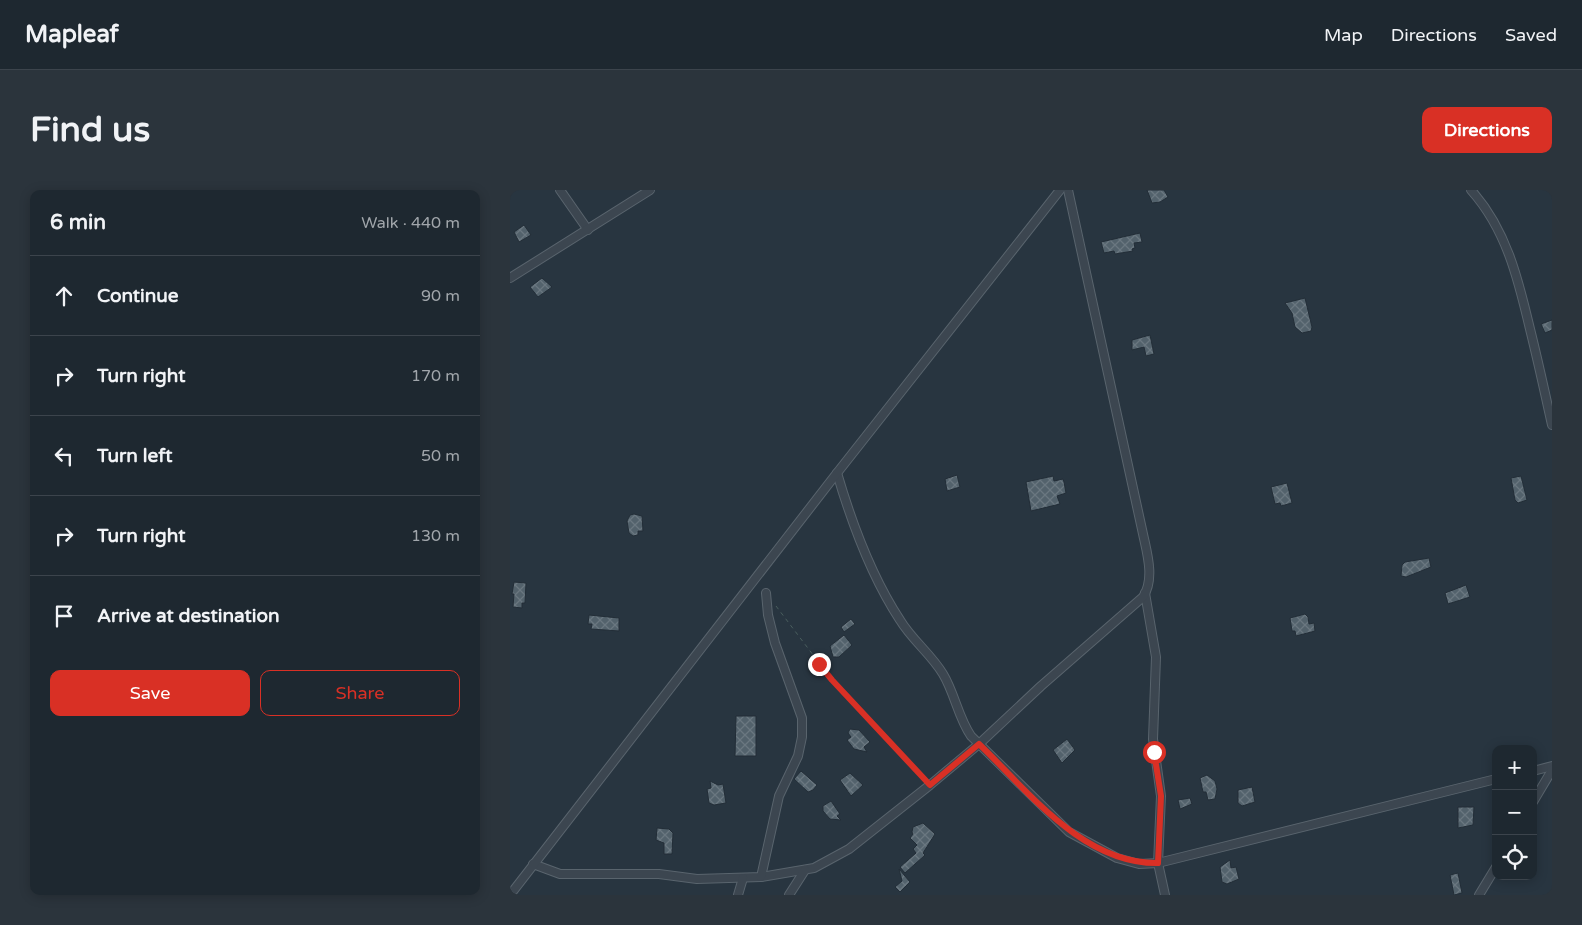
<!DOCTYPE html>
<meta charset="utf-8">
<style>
:root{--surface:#1e2830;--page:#2b343c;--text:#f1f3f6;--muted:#a1a6ab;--line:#3c444c;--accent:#d93025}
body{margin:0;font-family:"Varela Round",sans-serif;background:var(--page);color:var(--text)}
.controls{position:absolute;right:15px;bottom:15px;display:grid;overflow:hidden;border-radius:10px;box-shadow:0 2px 12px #0003}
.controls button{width:45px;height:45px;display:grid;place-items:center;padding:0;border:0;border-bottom:1px solid var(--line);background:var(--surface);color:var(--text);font:25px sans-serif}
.stop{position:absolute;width:15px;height:15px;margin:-11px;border:4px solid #d93025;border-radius:50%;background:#fff}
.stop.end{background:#d93025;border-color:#fff;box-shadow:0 1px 5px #0008}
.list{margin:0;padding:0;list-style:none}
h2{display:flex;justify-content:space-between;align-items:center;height:65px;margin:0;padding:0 20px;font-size:21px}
h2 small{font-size:16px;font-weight:400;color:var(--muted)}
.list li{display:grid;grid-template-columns:32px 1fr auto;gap:15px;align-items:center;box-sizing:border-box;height:80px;padding:0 20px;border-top:1px solid var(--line)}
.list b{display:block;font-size:19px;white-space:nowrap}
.list em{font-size:16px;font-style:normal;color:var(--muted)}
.actions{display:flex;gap:10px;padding:15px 20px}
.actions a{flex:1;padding:11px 0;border:1px solid var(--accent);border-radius:10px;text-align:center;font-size:18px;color:var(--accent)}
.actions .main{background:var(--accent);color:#fff}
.icon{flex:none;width:28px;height:28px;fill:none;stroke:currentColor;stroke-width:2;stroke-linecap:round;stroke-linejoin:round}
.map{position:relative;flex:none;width:1042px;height:705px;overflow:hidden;border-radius:10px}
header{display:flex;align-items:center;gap:30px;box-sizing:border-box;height:70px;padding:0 25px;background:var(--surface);border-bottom:1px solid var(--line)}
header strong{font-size:24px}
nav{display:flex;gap:28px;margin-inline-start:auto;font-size:18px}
.intro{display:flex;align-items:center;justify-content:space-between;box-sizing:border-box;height:120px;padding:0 30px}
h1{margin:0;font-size:35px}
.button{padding:12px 22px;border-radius:10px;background:var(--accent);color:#fff;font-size:18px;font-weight:700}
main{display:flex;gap:30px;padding:0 30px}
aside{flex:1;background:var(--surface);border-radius:10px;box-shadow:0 2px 12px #0003}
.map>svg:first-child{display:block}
.building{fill:url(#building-cross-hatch);stroke:#222d37}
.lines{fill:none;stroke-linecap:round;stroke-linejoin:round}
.street-casing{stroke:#59646d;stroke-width:10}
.path{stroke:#4a5e5e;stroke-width:1;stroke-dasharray:4 4;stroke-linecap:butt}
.street{stroke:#3c4650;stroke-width:8}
.route{stroke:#d93025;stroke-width:6}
</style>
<header>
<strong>Mapleaf</strong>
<nav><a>Map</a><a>Directions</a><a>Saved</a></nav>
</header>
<div class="intro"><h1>Find us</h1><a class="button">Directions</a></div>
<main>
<aside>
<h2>6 min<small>Walk · 440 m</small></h2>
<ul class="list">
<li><svg class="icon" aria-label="ahead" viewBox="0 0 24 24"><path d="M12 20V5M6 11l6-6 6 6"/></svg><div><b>Continue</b></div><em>90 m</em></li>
<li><svg class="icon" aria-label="right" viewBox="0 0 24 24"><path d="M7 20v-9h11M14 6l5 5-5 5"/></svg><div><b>Turn right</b></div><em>170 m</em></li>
<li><svg class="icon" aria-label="left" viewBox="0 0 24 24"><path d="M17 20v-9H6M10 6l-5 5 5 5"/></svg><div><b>Turn left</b></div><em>50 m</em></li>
<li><svg class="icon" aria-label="right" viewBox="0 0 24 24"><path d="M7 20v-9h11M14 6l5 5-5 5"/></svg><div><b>Turn right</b></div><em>130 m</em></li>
<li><svg class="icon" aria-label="arrive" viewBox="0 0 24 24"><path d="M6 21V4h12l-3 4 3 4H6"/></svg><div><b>Arrive at destination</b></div></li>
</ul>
<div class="actions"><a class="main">Save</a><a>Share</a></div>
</aside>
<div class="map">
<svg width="1042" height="705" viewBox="0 0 1042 705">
<defs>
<pattern id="building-cross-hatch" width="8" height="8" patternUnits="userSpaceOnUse" patternTransform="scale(1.25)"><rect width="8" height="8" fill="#53626c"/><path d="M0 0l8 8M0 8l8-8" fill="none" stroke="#6a7780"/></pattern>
</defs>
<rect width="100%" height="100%" fill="#283540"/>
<g class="building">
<polygon points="637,0 654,0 658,7 650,12 642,13"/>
<polygon points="14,35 21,45 9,52 4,42"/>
<polygon points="630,43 632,52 624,53 625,58 622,59 623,61 605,64 604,61 594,63 591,52"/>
<polygon points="32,88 42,97 28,107 20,97"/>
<polygon points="795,108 802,137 801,141 792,143 785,137 782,123 775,113"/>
<polygon points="1042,130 1042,140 1035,143 1031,134"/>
<polygon points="640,145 644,164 636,166 634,157 622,160 622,150"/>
<polygon points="447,285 450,297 437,301 435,289"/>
<polygon points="543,286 544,291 553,289 554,292 556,303 547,306 550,314 521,321 516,292"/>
<polygon points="1011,286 1017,310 1008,313 1005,310 1001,288"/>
<polygon points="777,293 782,313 771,316 770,313 765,314 761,297"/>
<polygon points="124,324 132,326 133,341 128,341 128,345 123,346 119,343 117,331 120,325"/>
<polygon points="919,368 921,377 896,387 891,386 892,375 895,372"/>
<polygon points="4,392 16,393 15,413 12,413 12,418 3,417 4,404 2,404"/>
<polygon points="956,395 960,407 938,414 935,403"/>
<polygon points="795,424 798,427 799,434 804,433 805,441 786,446 785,441 782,441 780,428"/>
<polygon points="79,425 109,428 109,441 81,439 82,434 78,434"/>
<polygon points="341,429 345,434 334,442 331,437"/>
<polygon points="334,445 342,455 329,467 323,467 320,456"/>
<polygon points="226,526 246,526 246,566 225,566"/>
<polygon points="340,539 349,540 360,552 354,557 357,562 344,559 337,550 341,547 338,543"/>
<polygon points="557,549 565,560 552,573 543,560"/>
<polygon points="291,581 307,595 303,600 298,602 284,589"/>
<polygon points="340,583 353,595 341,606 330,590"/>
<polygon points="697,585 705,591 707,599 705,609 698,610 696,602 693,602 690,588"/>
<polygon points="200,591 208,595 213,594 216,613 204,615 199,613 197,599 201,598"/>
<polygon points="742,597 745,612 732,616 728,613 728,600"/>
<polygon points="680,608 682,614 670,619 668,610"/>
<polygon points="321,611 330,624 327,626 331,630 320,629 313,621 313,616"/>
<polygon points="948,617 964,617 963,635 948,638"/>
<polygon points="413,633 425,644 413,663 415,665 395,683 390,677 406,663 403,659 407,655 400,648 403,644 402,642 403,637"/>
<polygon points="147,638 159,639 163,643 162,664 154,664 154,653 146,650"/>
<polygon points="720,670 721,678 726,677 729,689 717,694 712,692 710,677"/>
<polygon points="389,679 400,692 390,702 385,697 392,691"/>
<polygon points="948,683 952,703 944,705 940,685"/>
</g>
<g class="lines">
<g class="street-casing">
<g id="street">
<polyline points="50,0 78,40"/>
<path d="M961,0c35,39 47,88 59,139 8,32 15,64 22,96"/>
<polyline points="0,88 140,0"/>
<path d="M327,283c15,51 34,103 63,147 12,20 31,34 43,54 12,20 15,43 28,62l98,96 48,26 22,6 19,-1 338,-84"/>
<polyline points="635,403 646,467 643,549 651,606 648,673 655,705"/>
<polyline points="1023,581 1042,576"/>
<polyline points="1023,612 1042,580"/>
<path d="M23,674l27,10h99l38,5 64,-2 53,-9 35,-19 81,-64 49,-41 62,-58 102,-89c12,-18 4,-44 0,-63l-75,-344"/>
<polyline points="251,687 269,606 288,566 292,547 292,528 265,453 258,425 256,403"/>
<polyline points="0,705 327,283 550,0"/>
<polyline points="228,705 233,688"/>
<polyline points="279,705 295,680"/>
<polyline points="969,705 986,677"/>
</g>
</g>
<polyline class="path" points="266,416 322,490 414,589"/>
<use href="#street" class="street"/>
</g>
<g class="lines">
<path class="route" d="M309,474l13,16 98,105 49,-41c50,48 104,120 179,119l3,-67 -7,-44"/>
</g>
</svg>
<div class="controls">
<button>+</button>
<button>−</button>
<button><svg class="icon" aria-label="locate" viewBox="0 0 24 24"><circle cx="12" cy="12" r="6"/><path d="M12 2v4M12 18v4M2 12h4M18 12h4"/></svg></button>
</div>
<div class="stop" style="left:644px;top:562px"></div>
<div class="stop end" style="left:309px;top:474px"></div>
</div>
</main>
